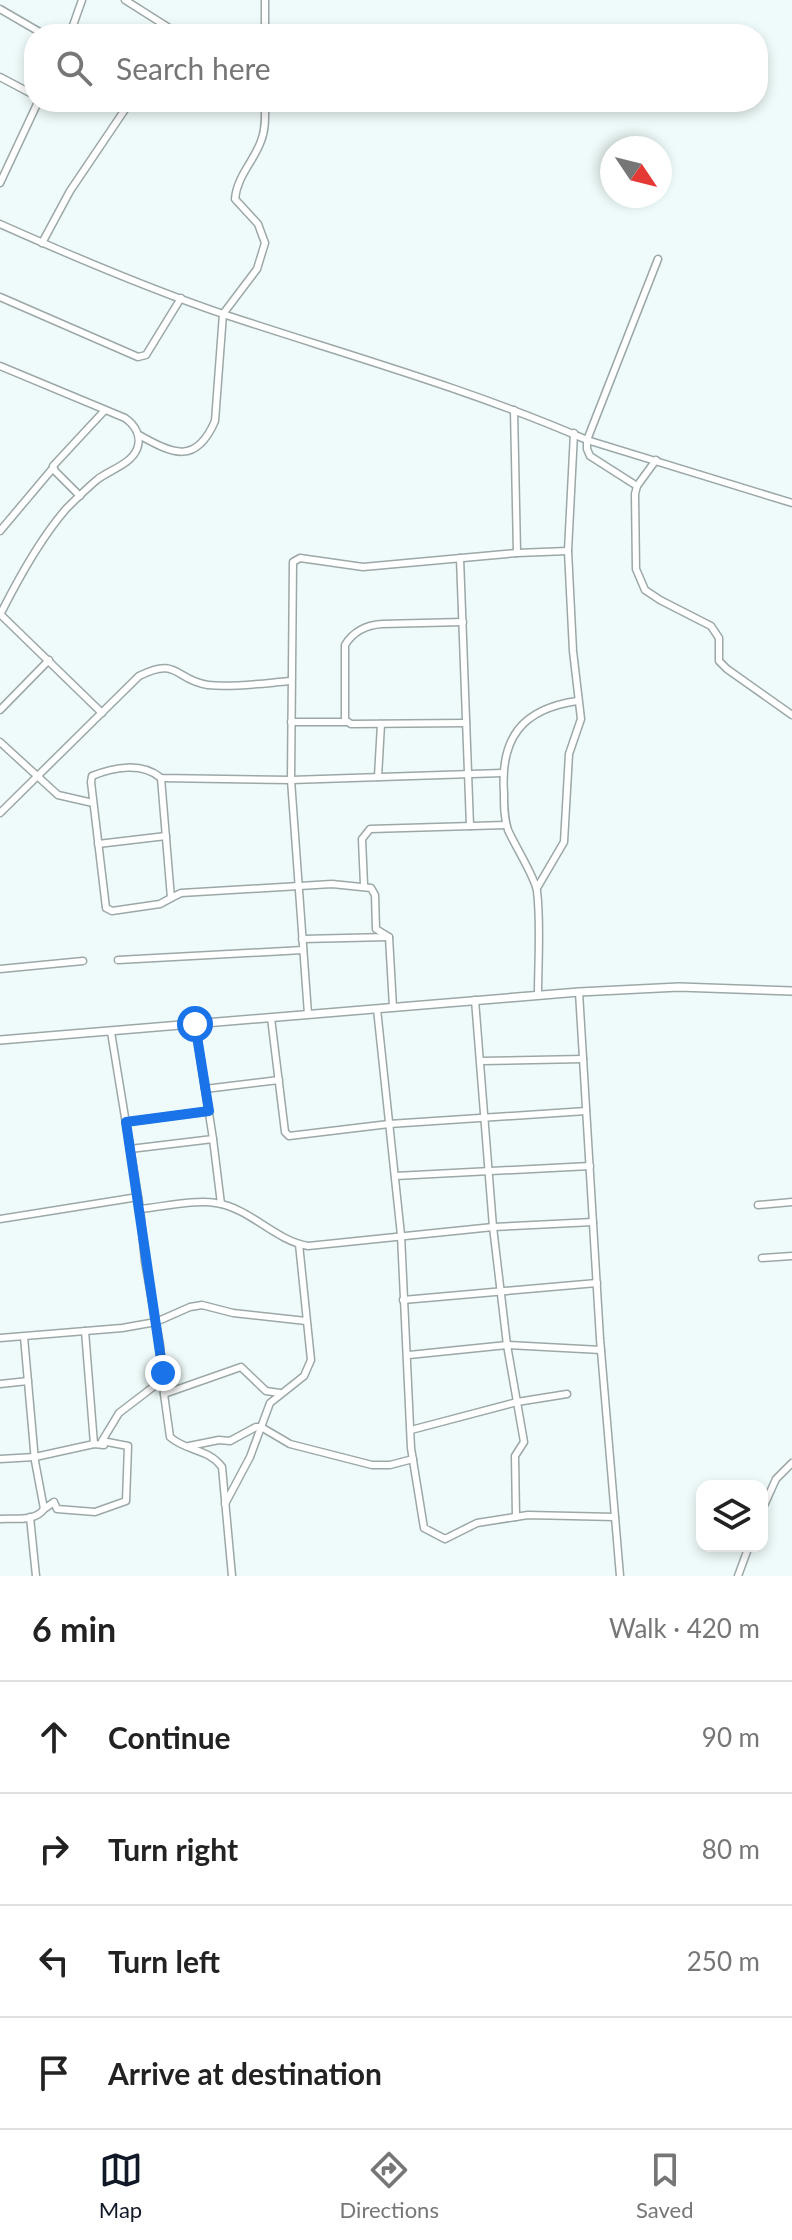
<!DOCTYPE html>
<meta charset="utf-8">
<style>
:root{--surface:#fff;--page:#f2f2f2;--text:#222;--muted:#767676;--line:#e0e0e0;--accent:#111827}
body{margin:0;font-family:Lato,sans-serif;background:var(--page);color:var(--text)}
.controls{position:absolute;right:24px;bottom:24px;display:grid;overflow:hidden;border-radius:16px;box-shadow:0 4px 12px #0003}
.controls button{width:72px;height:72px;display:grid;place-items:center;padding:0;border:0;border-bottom:2px solid var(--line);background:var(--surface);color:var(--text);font:40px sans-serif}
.compass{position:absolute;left:600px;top:136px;width:72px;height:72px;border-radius:50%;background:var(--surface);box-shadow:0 4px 12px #0003;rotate:125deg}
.stop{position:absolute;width:24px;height:24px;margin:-18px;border:6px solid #1a73e8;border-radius:50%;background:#fff}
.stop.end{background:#1a73e8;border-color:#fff;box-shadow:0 2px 8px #0008}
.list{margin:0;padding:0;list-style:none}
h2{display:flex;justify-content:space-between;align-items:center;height:104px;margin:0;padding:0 32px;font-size:34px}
h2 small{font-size:26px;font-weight:400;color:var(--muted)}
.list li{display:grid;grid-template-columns:52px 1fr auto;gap:24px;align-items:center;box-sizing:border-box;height:112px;padding:0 32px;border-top:2px solid var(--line)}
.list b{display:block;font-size:30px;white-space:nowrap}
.list em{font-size:26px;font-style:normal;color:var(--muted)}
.icon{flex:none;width:44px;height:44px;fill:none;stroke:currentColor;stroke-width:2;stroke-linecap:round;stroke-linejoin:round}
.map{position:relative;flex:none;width:792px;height:1576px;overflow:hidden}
.search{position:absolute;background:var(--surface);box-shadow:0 4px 12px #0003;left:24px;right:24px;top:24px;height:88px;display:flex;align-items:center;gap:20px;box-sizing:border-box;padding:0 28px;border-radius:32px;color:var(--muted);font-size:30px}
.sheet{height:552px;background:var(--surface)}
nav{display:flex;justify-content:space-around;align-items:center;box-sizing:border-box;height:112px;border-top:2px solid var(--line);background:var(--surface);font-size:22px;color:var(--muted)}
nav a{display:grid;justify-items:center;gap:4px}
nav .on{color:var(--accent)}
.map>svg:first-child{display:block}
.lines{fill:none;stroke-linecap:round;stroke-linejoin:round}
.minor-casing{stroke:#9ca7a7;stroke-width:9}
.tertiary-casing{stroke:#9ca7a7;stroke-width:10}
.minor{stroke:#fff;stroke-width:6}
.tertiary{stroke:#fff;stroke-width:7}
.route{stroke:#1a73e8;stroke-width:10}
</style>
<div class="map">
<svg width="792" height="1576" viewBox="0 0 792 1576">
<rect width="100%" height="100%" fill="#effbfa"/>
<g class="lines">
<g class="minor-casing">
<g id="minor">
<polyline points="125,0 174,31 175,34"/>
<polyline points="0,9 43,34"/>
<polyline points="70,34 82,0"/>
<polyline points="265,34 265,0"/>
<polyline points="0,77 34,95"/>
<polyline points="0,183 38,102"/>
<path d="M0,224c74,33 149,65 226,91 121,40 244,74 361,125v9l3,7 47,30 -2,8 1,75 9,21 15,10 51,26 8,12v23l8,8 65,46"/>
<polyline points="42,243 70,191 130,102"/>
<polyline points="658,259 587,440 792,503"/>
<polyline points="0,297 138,357 146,355 181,298"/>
<path d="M0,366l125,52c10,7 17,18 12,31 -6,15 -27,21 -39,30 -11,9 -22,20 -32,30 -26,30 -48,70 -66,106"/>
<polyline points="514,410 517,553"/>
<path d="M139,435c34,19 57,30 76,-14l8,-107 34,-45 8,-26 -7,-19 -23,-25c2,-23 19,-38 26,-58 5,-12 4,-26 4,-39"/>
<polyline points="637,486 656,460"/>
<polyline points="80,496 55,471 53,466 105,410"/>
<polyline points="0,531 53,468"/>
<polyline points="460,558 470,826"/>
<polyline points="0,614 102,713"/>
<path d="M463,622l-81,2c-16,1 -29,8 -37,21v75l6,4 115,-1"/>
<polyline points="0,710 49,660"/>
<polyline points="291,722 347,722"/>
<polyline points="0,742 58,795 93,803"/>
<polyline points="378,777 381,724"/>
<polyline points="161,778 171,898 181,893 332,884 371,888 375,895 376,929 389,937 393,1007"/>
<path d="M0,813l139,-137c40,-20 35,4 69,9 24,3 58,-2 82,-4"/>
<polyline points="98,844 166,836"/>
<polyline points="364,885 362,839 370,829 506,825"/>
<polyline points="537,888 564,842 569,754 581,719 573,651 568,551 574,433"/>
<path d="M171,898l-11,6 -48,7 -6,-3 -15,-126 1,-6c22,-9 50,-14 69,2l130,2 211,-7"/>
<polyline points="302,939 389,937"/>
<polyline points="118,960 303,950"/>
<polyline points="0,969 83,961"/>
<polyline points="579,992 600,1339 620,1576"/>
<path d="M538,995c0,-34 3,-71 -1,-104 -2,-14 -22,-45 -29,-61 -4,-12 -4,-24 -4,-37 -4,-55 18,-84 73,-92"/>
<polyline points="475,1000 493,1227 507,1345 524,1442 515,1456 516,1517"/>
<polyline points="377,1009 401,1235 411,1448 424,1528 445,1539 477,1523 528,1515 615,1517"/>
<polyline points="308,1014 291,780 293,562 300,558 363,567 517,553 568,551"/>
<polyline points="271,1018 285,1132 289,1136 389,1124 586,1111"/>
<polyline points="111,1032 140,1209 145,1262 160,1345 164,1394"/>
<polyline points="481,1061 583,1059"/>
<polyline points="205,1089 279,1080"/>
<polyline points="126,1122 209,1111"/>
<polyline points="213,1139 221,1204"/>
<polyline points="130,1149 213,1139 195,1024"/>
<polyline points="395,1176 590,1166"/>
<polyline points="758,1205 792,1202"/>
<path d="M140,1209c22,-2 56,-10 76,-6 34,5 58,37 92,43l185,-19 100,-5"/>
<polyline points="0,1219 138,1197"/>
<polyline points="762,1258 792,1256"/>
<polyline points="403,1300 597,1283"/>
<polyline points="85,1331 94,1444"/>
<polyline points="0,1338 122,1328 156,1322 190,1307 202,1305 233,1313 306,1321"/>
<polyline points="409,1355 507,1345 601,1350"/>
<polyline points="0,1384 28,1381"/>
<polyline points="411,1430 517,1402 567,1394"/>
<polyline points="189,1446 219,1440 230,1441 256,1427 261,1427 290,1444 372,1465 390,1465 413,1459"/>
<polyline points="0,1459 35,1457 94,1444 104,1445"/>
<polyline points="225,1504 250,1457 270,1403 304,1376 311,1360 299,1244"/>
<polyline points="44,1509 54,1502 57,1509 95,1512 126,1501 128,1446 102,1441 119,1413 153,1387 163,1373"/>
<polyline points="762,1510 776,1479 792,1463"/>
<polyline points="30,1517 36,1576"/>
<path d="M0,1519c15,-1 35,3 44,-10l-9,-48 -11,-124"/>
<path d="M232,1576l-10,-109c-14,-19 -35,-15 -52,-30l-6,-43 77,-27 25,24 14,2"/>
<polyline points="738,1576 749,1546"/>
</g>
</g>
<g class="tertiary-casing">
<polyline id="tertiary" points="0,1040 579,992 679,987 792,991"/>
</g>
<use href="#minor" class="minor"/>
<use href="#tertiary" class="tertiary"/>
</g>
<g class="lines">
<polyline class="route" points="163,1373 126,1122 209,1111 195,1024"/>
</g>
</svg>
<div class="controls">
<button><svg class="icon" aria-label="layers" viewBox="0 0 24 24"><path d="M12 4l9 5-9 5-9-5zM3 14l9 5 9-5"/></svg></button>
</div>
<svg class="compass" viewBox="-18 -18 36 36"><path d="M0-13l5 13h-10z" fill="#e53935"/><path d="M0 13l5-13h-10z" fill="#767676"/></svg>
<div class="stop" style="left:195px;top:1024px"></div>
<div class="stop end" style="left:163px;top:1373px"></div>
<div class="search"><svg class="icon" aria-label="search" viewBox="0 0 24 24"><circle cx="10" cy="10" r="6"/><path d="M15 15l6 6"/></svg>Search here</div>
</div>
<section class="sheet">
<h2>6 min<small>Walk · 420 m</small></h2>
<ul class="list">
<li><svg class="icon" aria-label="ahead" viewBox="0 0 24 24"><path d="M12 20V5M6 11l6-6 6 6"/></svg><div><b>Continue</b></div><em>90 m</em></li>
<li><svg class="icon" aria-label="right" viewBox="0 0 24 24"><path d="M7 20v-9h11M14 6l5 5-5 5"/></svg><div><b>Turn right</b></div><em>80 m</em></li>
<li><svg class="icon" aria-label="left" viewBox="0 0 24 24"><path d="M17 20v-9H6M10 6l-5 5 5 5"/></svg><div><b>Turn left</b></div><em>250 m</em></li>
<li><svg class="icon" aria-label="arrive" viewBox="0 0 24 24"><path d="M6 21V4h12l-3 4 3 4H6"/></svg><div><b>Arrive at destination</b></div></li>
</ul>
</section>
<nav>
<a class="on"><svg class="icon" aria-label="map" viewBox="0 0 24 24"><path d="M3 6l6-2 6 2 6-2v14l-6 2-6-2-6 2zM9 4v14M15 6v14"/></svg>Map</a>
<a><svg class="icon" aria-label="directions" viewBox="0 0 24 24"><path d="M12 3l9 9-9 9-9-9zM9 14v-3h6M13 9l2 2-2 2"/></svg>Directions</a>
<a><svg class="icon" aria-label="saved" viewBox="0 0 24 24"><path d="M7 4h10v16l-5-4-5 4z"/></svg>Saved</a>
</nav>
